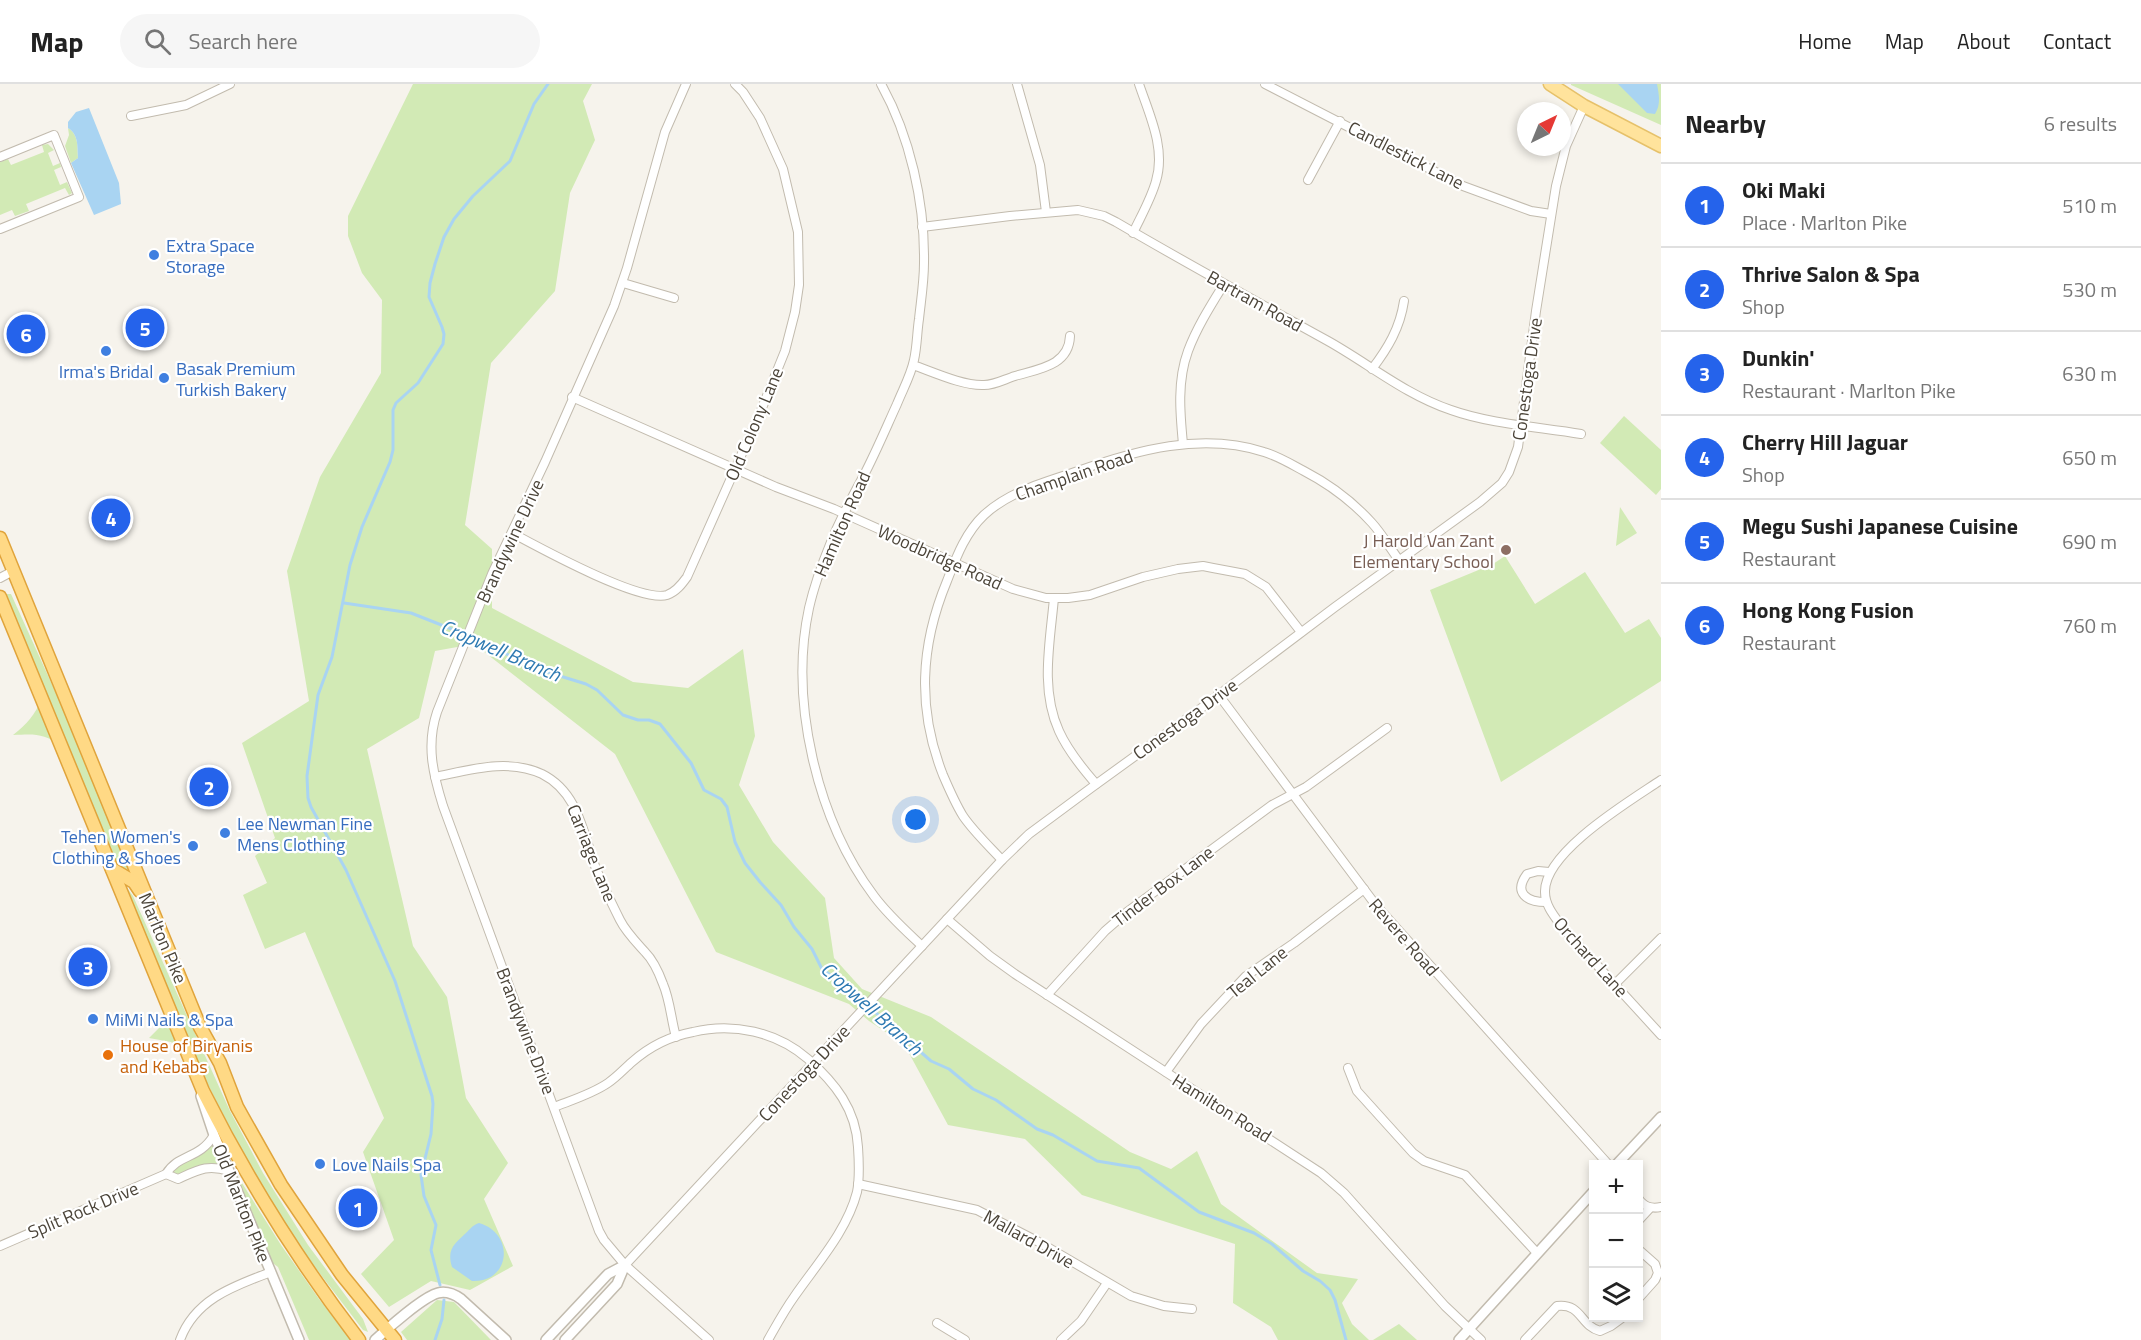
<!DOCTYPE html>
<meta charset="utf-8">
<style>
:root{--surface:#fff;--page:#f6f6f6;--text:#222;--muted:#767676;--line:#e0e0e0;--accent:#2563eb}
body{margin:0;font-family:"Titillium Web",sans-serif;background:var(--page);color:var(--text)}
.controls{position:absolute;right:18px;bottom:18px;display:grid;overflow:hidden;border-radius:0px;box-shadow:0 3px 9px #0003}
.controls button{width:54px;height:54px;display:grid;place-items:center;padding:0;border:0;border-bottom:2px solid var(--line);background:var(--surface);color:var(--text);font:30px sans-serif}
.compass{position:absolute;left:1517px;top:18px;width:54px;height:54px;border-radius:50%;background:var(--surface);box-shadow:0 3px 9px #0003;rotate:43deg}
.you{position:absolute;left:916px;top:736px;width:21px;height:21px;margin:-15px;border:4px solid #fff;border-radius:50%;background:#1a73e8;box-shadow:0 0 0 9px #1a73e833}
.badge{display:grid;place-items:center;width:39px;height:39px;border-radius:50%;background:var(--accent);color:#fff;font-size:20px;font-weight:700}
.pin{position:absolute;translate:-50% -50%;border:3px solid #fff;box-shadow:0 2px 6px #0006}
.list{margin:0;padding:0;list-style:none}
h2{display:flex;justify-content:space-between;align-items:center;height:78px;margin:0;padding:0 24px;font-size:26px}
h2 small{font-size:20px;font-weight:400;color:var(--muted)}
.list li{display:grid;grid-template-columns:39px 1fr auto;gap:18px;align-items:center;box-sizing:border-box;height:84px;padding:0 24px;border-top:2px solid var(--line)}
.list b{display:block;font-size:22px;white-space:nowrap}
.list p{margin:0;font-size:20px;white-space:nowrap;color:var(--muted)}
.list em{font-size:20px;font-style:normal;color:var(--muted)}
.icon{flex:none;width:33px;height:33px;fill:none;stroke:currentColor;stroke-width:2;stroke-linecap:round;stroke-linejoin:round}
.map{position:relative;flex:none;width:1661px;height:1256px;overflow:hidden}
header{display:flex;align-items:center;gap:36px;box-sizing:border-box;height:84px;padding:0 30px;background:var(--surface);border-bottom:2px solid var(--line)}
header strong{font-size:28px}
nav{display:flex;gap:33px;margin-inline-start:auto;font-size:21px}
.search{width:420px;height:54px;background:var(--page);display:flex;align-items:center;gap:15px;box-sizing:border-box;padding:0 21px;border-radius:33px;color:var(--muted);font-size:22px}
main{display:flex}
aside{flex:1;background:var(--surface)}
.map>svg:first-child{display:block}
.green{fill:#d2eab5}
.water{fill:#a9d4f2}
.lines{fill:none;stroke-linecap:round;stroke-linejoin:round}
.stream{stroke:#a9d4f2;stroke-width:3}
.minor-casing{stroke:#c2bbae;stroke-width:10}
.tertiary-casing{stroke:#c2bbae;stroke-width:12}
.primary-casing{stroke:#e6c16a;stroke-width:15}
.trunk-casing{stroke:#e0a43c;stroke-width:15}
.minor{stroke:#fff;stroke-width:8}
.tertiary{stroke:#fff;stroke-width:9}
.primary{stroke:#ffe39c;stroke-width:12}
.trunk{stroke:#ffd985;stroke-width:12}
.shop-dot{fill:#3f7fe0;stroke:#fff;stroke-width:2}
.education-dot{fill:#8d6e63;stroke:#fff;stroke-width:2}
.food-dot{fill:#e8710a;stroke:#fff;stroke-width:2}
.labels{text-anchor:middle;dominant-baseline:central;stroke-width:4.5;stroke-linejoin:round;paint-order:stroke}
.street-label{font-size:18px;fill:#4b4439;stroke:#fff}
.shop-label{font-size:18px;fill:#366cbe;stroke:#fff;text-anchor:start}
.education-label{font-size:18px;fill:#785e54;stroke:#fff;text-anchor:end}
.food-label{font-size:18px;fill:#c56008;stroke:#fff;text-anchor:start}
.water-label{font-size:20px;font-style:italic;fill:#2e7ab2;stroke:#fff}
</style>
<header>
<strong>Map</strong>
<div class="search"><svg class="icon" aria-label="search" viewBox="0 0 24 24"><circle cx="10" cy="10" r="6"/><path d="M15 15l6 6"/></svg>Search here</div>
<nav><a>Home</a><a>Map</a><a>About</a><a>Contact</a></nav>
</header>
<main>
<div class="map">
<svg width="1661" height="1256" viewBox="0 0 1661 1256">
<rect width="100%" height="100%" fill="#f6f3ec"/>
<g class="green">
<polygon points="413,0 592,0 583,17 595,56 570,109 555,207 491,279 465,441 492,465 492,524 633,598 688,604 743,565 755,652 739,701 773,758 825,814 834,874 862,905 931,933 1130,1068 1171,1085 1197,1067 1221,1120 1317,1189 1358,1195 1342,1219 1352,1240 1369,1256 1278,1256 1271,1243 1233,1219 1235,1160 1082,1111 1025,1055 948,1041 904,960 869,937 849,920 716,868 615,670 474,560 435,567 419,634 367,665 413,862 447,913 466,1014 508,1079 484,1115 513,1182 470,1206 431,1197 389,1223 361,1190 394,1156 363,1068 384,1034 305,848 265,865 243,811 267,799 255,772 275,754 242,659 309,617 287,487 320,393 381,289 382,216 362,189 348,152 348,132"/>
<polygon points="1661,0 1661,41 1571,1 1571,0"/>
<path d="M68,44c11,7 9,18 10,30l-7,5 -6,-17 4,-11z"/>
<polygon points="48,60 54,66 48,69 53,82 60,79 61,83 54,86 60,101 67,98 72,109 69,111 65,104 26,120 29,127 15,132 12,126 0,131 0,78 8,75 11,81 44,68 42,61"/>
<polygon points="1624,332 1661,366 1661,405 1656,411 1600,359"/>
<polygon points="1620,423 1637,449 1616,462"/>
<polygon points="1505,472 1535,520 1585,488 1625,549 1649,535 1661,554 1661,597 1501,698 1430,506 1493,480"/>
<polygon points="7,510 11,510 69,638 128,780 130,792 117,783 6,512"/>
<path d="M42,614l20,48c-19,-13 -27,-12 -49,-11 14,-11 22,-20 29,-37z"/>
<polygon points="125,801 133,812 230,1027 263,1089 308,1161 363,1235 368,1248 363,1246 308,1174 266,1109 229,1042 191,967"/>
<polygon points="166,931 188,973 171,958 149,954 160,943"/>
<polygon points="214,1051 229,1087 216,1083 178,1095 166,1090 199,1068"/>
<polygon points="235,1088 281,1161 319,1215 351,1256 309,1256 278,1183 270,1177"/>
<polygon points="437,1216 454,1218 491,1256 407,1256 401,1248"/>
<polygon points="1399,1240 1417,1256 1373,1256"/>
</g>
<g class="water">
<path d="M1618,0h39c2,11 4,20 -2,30l-8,-1z"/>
<path d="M89,24l30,75 2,21 -27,11 -23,-52 7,-5c-1,-12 1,-23 -10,-30v-6l8,-10z"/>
<path d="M479,1139c37,11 31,60 -7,58l-20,-14c-6,-19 4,-24 15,-35 4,-4 6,-7 12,-9z"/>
</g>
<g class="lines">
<g class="stream">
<polyline points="344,519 411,529 477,555 534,584 586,600 597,606 623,631 638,636 649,636 660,640 691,679 704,706 721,715 727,723 735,758 745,779 760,798 781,821 794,843 812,865 822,885 843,900 931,977 949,985 973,1005 996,1016 1037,1045 1053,1051 1097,1077 1139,1084 1199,1128 1254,1149 1272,1160 1303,1187 1320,1197 1330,1206 1335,1216 1346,1256"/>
<polyline points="440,1201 431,1166 436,1141 424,1112 421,1091 431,1050 433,1020 432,1012 395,897 346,786 311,723 308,714 307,692 318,611 332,573 350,481 362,443 390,378 393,366 393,326 396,319 418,299 443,260 444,250 442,243 429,213 430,199 435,180 444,153 454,135 473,112 510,77 534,20 548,0"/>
<polyline points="435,1256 442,1235 444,1216"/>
</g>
<g class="minor-casing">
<g id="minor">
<path d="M686,0l-21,48 -38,136 -13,38 -69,156 -53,112 -55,138c-11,33 -4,62 6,94l156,425 5,9 21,25 84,75"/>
<path d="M881,0c29,52 44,119 43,179 0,19 -3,37 -5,56 -2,13 -2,28 -5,41 -3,15 -11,29 -17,44 -11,24 -21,48 -33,71 -12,22 -24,44 -33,67 -9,22 -17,44 -22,66 -20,93 8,212 65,288 14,19 31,34 48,50"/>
<polyline points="1017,0 1040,81 1046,128"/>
<polyline points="1265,0 1463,102 1531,127 1551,130"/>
<polyline points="131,32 186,21 230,0"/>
<polyline points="0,73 54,51 79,113 0,145"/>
<polyline points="1308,96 1340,37"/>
<path d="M922,143l88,-11 68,-6 26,6 12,6c70,41 141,80 212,119 41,23 78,54 123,69 39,14 89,17 130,24"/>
<path d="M1133,149c8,-17 18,-34 23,-52 10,-33 -7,-67 -17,-97"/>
<polyline points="623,199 674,214"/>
<path d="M913,281c20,7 50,21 71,20 11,0 21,-6 31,-9 23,-7 54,-10 55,-40"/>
<path d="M1372,285c16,-21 28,-41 32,-68"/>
<polyline points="572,313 776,403 834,425 1013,505 1046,514 1068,514 1090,511 1143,493 1178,485 1203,482 1213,484 1245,490 1266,503 1301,548"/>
<path d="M1183,360c-3,-31 -6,-63 5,-93 9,-24 23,-46 36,-67"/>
<path d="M512,449c28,15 128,70 155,62 9,-3 15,-11 20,-18l73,-164 25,-62 10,-39 4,-27 -1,-53 -15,-63 -23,-51 -17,-26 -8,-8"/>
<polyline points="0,494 13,487"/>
<path d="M1054,514c-4,45 -14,91 5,133 9,20 23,37 37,53"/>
<polyline points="1218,610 1375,820 1608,1080"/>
<path d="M435,693c35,-7 73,-19 107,-3 36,18 41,58 53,92 7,18 16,36 25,54 6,12 16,22 25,32 8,8 14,21 18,32 7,16 8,35 13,53"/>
<path d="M1661,696c-31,21 -117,72 -116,112 0,14 10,25 18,36l98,107"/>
<path d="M1002,776c-14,-15 -28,-28 -39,-44 -8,-13 -14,-27 -20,-41 -26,-66 -23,-129 4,-194 9,-23 18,-48 37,-66 26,-24 61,-33 94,-44 58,-21 124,-39 186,-19 14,4 27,12 40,19 25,13 49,31 68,52 10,11 18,25 27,37"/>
<path d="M1546,818c-19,0 -33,-9 -19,-28l11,-3 11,1"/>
<polyline points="947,835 990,872 1015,890 1321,1089 1344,1109 1445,1222 1481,1256"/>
<polyline points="1615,900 1661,854"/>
<polyline points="1047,911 1105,847 1127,828 1272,721 1306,703 1387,644"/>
<polyline points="1348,984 1357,1007 1413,1069 1424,1077 1465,1091 1537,1169"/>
<polyline points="1166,988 1201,940 1246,892 1294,859 1364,805"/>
<path d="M554,1023c18,-7 38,-13 54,-24 9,-6 16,-14 24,-21 17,-15 39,-26 61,-30 40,-10 84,0 115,27 27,24 48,50 50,88 1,15 2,30 -1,45 -10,39 -41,73 -63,105 -10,14 -18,29 -26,43"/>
<path d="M166,1090l12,5c20,-9 29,-15 51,-8"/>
<polyline points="858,1100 977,1126 1037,1157 1131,1212 1164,1222 1192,1225"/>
<path d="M1638,1114c6,9 13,11 23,9"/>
<polyline points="1638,1137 1650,1124"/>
<path d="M0,1162l166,-72c13,-21 33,-14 48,-39"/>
<polyline points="1638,1165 1655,1180 1658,1189 1655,1196 1638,1215"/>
<polyline points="625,1181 1002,776 1029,750 1091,704 1200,625 1335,523 1480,418 1502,399 1509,388 1518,363 1536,227 1556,102 1566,62 1584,22"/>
<polyline points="937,1239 965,1256"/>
<path d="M180,1256c15,-41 54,-54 91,-68"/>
<polyline points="1061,1256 1081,1237 1107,1199"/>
<path d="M1525,1256l32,-34c25,-3 23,20 43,25l11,-5 11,-8"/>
</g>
</g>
<g class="tertiary-casing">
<g id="tertiary">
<polyline points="201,1012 214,1051 299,1256"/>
<polyline points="1617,1080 1661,1033"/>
<path d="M375,1256c12,-11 48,-43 63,-47 8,-2 16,1 23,6l45,41"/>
<polyline points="546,1256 608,1190 625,1181"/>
<polyline points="565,1256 617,1200 625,1181"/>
<polyline points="1459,1256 1594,1107"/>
</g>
</g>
<g class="primary-casing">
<polyline id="primary" points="1550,0 1584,22 1661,62"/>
</g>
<g class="trunk-casing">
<g id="trunk">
<polyline points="0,454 200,943 220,979 237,1023 281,1101 342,1191 395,1256"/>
<path d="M0,513l203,494c44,88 96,171 156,249"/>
<polyline points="112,785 134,798 140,807"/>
</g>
</g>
<use href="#minor" class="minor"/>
<use href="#tertiary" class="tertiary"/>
<use href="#primary" class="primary"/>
<use href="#trunk" class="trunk"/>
</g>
<g class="shop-dot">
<circle cx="154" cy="171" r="6"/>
<circle cx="106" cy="267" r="6"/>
<circle cx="164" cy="294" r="6"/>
<circle cx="225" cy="749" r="6"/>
<circle cx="193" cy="762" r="6"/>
<circle cx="93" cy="935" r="6"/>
<circle cx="320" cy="1080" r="6"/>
</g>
<circle class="education-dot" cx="1506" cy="466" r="6"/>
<circle class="food-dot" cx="108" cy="971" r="6"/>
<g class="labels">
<g class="street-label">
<text transform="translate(1406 71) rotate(27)">Candlestick Lane</text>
<text transform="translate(1255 217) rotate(29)">Bartram Road</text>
<text transform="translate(1527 295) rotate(-82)">Conestoga Drive</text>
<text transform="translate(754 340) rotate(-67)">Old Colony Lane</text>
<text transform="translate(1074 391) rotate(-19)">Champlain Road</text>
<text transform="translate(842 440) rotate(-66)">Hamilton Road</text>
<text transform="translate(510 457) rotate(-65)">Brandywine Drive</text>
<text transform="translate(940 473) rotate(24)">Woodbridge Road</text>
<text transform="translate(1185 635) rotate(-36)">Conestoga Drive</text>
<text transform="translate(592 769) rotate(68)">Carriage Lane</text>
<text transform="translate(1163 802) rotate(-37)">Tinder Box Lane</text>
<text transform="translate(1404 853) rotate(49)">Revere Road</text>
<text transform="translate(163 854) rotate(67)">Marlton Pike</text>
<text transform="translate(1591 873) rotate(48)">Orchard Lane</text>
<text transform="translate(1257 888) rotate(-39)">Teal Lane</text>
<text transform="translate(526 947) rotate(69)">Brandywine Drive</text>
<text transform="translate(804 989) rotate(-47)">Conestoga Drive</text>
<text transform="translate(1222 1024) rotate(32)">Hamilton Road</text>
<text transform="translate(242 1119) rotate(68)">Old Marlton Pike</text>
<text transform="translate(83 1126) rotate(-23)">Split Rock Drive</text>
<text transform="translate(1029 1155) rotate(29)">Mallard Drive</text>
</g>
<g class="shop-label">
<text x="166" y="161">Extra Space<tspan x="166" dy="21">Storage</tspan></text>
<text x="176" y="284">Basak Premium<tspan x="176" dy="21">Turkish Bakery</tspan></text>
<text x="106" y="287" text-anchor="middle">Irma's Bridal</text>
<text x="237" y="739">Lee Newman Fine<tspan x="237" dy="21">Mens Clothing</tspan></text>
<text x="181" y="752" text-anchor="end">Tehen Women's<tspan x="181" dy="21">Clothing &amp; Shoes</tspan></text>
<text x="105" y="935">MiMi Nails &amp; Spa</text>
<text x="332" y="1080">Love Nails Spa</text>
</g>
<g class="education-label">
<text x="1494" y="456">J Harold Van Zant<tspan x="1494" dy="21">Elementary School</tspan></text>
</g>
<g class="food-label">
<text x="120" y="961">House of Biryanis<tspan x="120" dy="21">and Kebabs</tspan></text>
</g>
<g class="water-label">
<text transform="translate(501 566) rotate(23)">Cropwell Branch</text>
<text transform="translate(872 924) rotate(42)">Cropwell Branch</text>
</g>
</g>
</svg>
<div class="controls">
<button>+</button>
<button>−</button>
<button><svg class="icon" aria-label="layers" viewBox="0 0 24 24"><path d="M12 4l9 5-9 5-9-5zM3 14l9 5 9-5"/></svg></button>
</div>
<svg class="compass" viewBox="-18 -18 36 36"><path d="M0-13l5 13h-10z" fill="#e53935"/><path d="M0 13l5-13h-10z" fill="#767676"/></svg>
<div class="you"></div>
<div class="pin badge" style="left:358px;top:1124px">1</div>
<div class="pin badge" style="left:209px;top:703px">2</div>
<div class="pin badge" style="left:88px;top:883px">3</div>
<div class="pin badge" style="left:111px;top:434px">4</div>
<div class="pin badge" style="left:145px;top:244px">5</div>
<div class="pin badge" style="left:26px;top:250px">6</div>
</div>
<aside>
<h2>Nearby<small>6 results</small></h2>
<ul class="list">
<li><span class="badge">1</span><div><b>Oki Maki</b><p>Place · Marlton Pike</p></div><em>510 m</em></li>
<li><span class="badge">2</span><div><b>Thrive Salon &amp; Spa</b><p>Shop</p></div><em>530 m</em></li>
<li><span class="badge">3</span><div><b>Dunkin'</b><p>Restaurant · Marlton Pike</p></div><em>630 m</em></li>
<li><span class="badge">4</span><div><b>Cherry Hill Jaguar</b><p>Shop</p></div><em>650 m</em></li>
<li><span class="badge">5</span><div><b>Megu Sushi Japanese Cuisine</b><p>Restaurant</p></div><em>690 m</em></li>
<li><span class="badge">6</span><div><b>Hong Kong Fusion</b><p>Restaurant</p></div><em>760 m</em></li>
</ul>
</aside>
</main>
